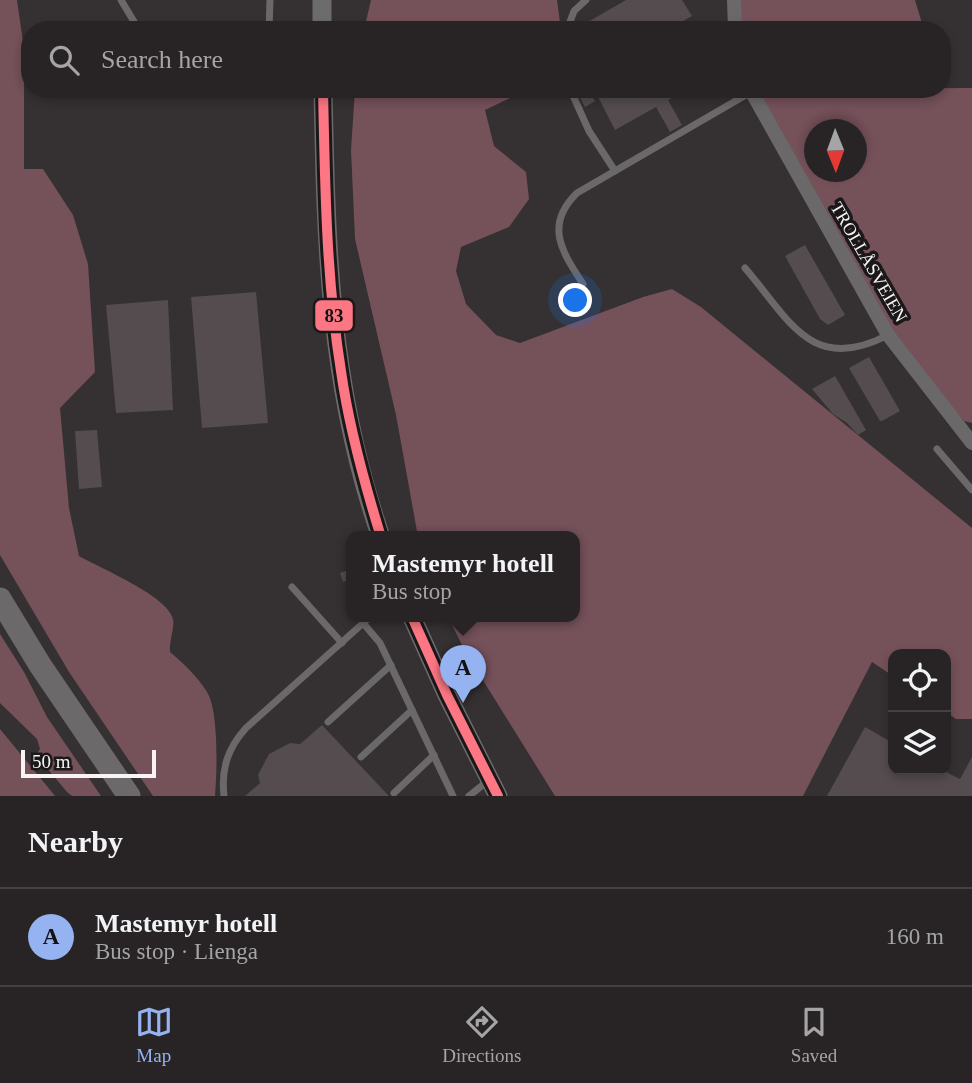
<!DOCTYPE html>
<meta charset="utf-8">
<style>
:root{--surface:#282425;--page:#343032;--text:#f1f3f6;--muted:#a5a4a7;--line:#444142;--accent:#95b2f1}
body{margin:0;font-family:"Times New Roman",serif;background:var(--page);color:var(--text)}
.controls{position:absolute;right:21px;bottom:21px;display:grid;overflow:hidden;border-radius:14px;box-shadow:0 4px 10px #0003}
.controls button{width:63px;height:63px;display:grid;place-items:center;padding:0;border:0;border-bottom:2px solid var(--line);background:var(--surface);color:var(--text);font:35px sans-serif}
.compass{position:absolute;left:804px;top:119px;width:63px;height:63px;border-radius:50%;background:var(--surface);box-shadow:0 4px 10px #0003;rotate:179deg}
.scale{position:absolute;left:21px;bottom:18px;width:135px;box-sizing:border-box;padding-left:7px;border:4px solid #f8f3f4;border-top:0;font-size:19px;line-height:24px;white-space:nowrap;color:#f8f3f4;-webkit-text-stroke:5px #1b1819;paint-order:stroke}
.you{position:absolute;left:576px;top:301px;width:24px;height:24px;margin:-18px;border:5px solid #fff;border-radius:50%;background:#1a73e8;box-shadow:0 0 0 10px #1a73e833}
.badge{display:grid;place-items:center;width:46px;height:46px;border-radius:50%;background:var(--accent);color:#111;font-size:23px;font-weight:700}
.pin{position:absolute;translate:-50% -58px;filter:drop-shadow(0 2px 4px #0008)}
.pin::after{content:'';position:absolute;top:37px;width:24px;height:21px;background:inherit;clip-path:polygon(0 0,100% 0,50% 100%)}
.popup{position:absolute;left:346px;top:531px;width:234px;height:91px;box-sizing:border-box;display:grid;place-content:center;border-radius:14px;background:var(--surface);filter:drop-shadow(0 2px 5px #0005);font-size:23px;white-space:nowrap;color:var(--muted)}
.popup b{font-size:26px;color:var(--text)}
.popup::after{content:'';position:absolute;left:50%;top:100%;margin-left:-14px;border:14px solid transparent;border-top-color:var(--surface)}
.list{margin:0;padding:0;list-style:none}
h2{display:flex;justify-content:space-between;align-items:center;height:91px;margin:0;padding:0 28px;font-size:30px}
h2 small{font-size:23px;font-weight:400;color:var(--muted)}
.list li{display:grid;grid-template-columns:46px 1fr auto;gap:21px;align-items:center;box-sizing:border-box;height:98px;padding:0 28px;border-top:2px solid var(--line)}
.list b{display:block;font-size:26px;white-space:nowrap}
.list p{margin:0;font-size:23px;white-space:nowrap;color:var(--muted)}
.list em{font-size:23px;font-style:normal;color:var(--muted)}
.icon{flex:none;width:38px;height:38px;fill:none;stroke:currentColor;stroke-width:2;stroke-linecap:round;stroke-linejoin:round}
.map{position:relative;flex:none;width:972px;height:796px;overflow:hidden}
.search{position:absolute;background:var(--surface);box-shadow:0 4px 10px #0003;left:21px;right:21px;top:21px;height:77px;display:flex;align-items:center;gap:18px;box-sizing:border-box;padding:0 24px;border-radius:28px;color:var(--muted);font-size:26px}
.sheet{height:189px;background:var(--surface)}
nav{display:flex;justify-content:space-around;align-items:center;box-sizing:border-box;height:98px;border-top:2px solid var(--line);background:var(--surface);font-size:19px;color:var(--muted)}
nav a{display:grid;justify-items:center;gap:4px}
nav .on{color:var(--accent)}
.map>svg:first-child{display:block}
.forest{fill:#75515a;fill-rule:evenodd}
.building{fill:#544c4e}
.lines{fill:none;stroke-linecap:round;stroke-linejoin:round}
.lane{stroke:#6b6869;stroke-width:7}
.street{stroke:#6b6869;stroke-width:14}
.secondary{stroke:#6d6c6c;stroke-width:19}
.primary{stroke:#6c696a;stroke-width:23}
.bus-1-casing{stroke:#1b1819;stroke-width:16}
.bus-1{stroke:#fd7683;stroke-width:10}
.labels{text-anchor:middle;dominant-baseline:central;stroke-width:7;stroke-linejoin:round;paint-order:stroke}
.street-label{font-size:18px;fill:#f8f3f4;stroke:#1b1819}
.line-badge{stroke:#1b1819;stroke-width:2.5}
.pale-badge-label{font-size:19px;text-anchor:middle;font-weight:bold;fill:#111}
</style>
<div class="map">
<svg width="972" height="796" viewBox="0 0 972 796">
<rect width="100%" height="100%" fill="#353031"/>
<g class="forest">
<path d="M0,0h17l7,49v120h19l30,46 15,49 7,108 -35,36 9,100 10,48c21,12 89,40 94,63 2,8 -4,22 -3,33 13,11 28,25 37,40 12,19 10,81 8,104h-62l-84,-124 -69,-117z"/>
<polygon points="371,0 557,0 561,30 364,30"/>
<polygon points="739,0 915,0 924,30 739,30"/>
<path d="M972,88v335l-8,-2 -88,-102 -119,-230zM814,130h42v42h-42z"/>
<polygon points="355,89 529,89 485,110 494,146 526,172 529,199 509,227 461,247 456,271 466,304 496,335 520,343 643,297 672,289 701,307 972,528 972,719 956,719 946,712 946,654 893,654 893,676 872,662 803,796 555,796 466,653 448,617 575,617 575,537 418,537 396,415 355,239 351,150"/>
<polygon points="0,634 24,672 47,717 101,796 72,796 67,792 36,755 40,749 37,739 0,703"/>
<polygon points="0,729 51,791 55,796 0,796"/>
</g>
<g class="building">
<polygon points="626,0 682,0 692,16 676,25 679,30 574,30"/>
<polygon points="586,89 595,101 585,107 578,94"/>
<polygon points="594,89 687,89 668,100 682,125 670,132 656,107 615,130"/>
<polygon points="805,245 845,315 828,325 820,319 785,256"/>
<polygon points="256,292 268,423 202,428 191,297"/>
<polygon points="168,300 173,410 116,413 106,305"/>
<polygon points="869,357 900,411 882,421 880,421 849,368"/>
<polygon points="835,376 866,430 858,435 847,423 833,414 812,389"/>
<polygon points="97,430 102,487 79,489 75,431"/>
<polygon points="351,569 351,579 343,582 340,573"/>
<polygon points="322,725 389,796 245,796 260,783 258,775 269,754 290,743 300,744"/>
<polygon points="865,727 893,743 893,770 942,770 960,779 972,757 972,796 827,796"/>
</g>
<g class="lines">
<g class="lane">
<polyline points="121,0 139,30"/>
<polyline points="269,30 270,0"/>
<polyline points="567,30 574,11 586,0"/>
<polyline points="570,89 589,131 615,171"/>
<path d="M745,268c44,51 66,107 143,67"/>
<path d="M583,284c-21,-32 -39,-59 -6,-91l174,-101"/>
<polyline points="937,449 972,490"/>
<polyline points="292,587 342,643"/>
<polyline points="363,623 380,643 453,796"/>
<polyline points="328,722 391,665"/>
<polyline points="361,757 412,710"/>
<polyline points="394,793 434,755"/>
<path d="M224,796c-3,-28 4,-48 22,-68l124,-111"/>
<polyline points="469,796 489,780"/>
</g>
<g class="street">
<polyline points="734,0 735,30"/>
<polyline points="750,89 888,335 972,443"/>
</g>
<g class="secondary">
<polyline points="322,0 322,30"/>
<path d="M323,89c3,155 6,299 58,448"/>
<polyline points="412,617 447,695 498,796"/>
</g>
<polyline class="primary" points="0,599 40,665 129,796"/>
<g class="bus-1-casing">
<g id="bus-1">
<path d="M323,89c2,94 3,189 18,282 8,57 23,111 40,166"/>
<polyline points="412,617 447,695 498,796"/>
</g>
</g>
<use href="#bus-1" class="bus-1"/>
</g>
<g class="labels">
<g class="street-label">
<text transform="translate(869 262) rotate(60)">TROLLÅSVEIEN</text>
</g>
</g>
<rect class="line-badge" x="314" y="299" width="40" height="33" rx="7" fill="#fd7683"/>
<g class="pale-badge-label">
<text x="334" y="322">83</text>
</g>
</svg>
<div class="controls">
<button><svg class="icon" aria-label="locate" viewBox="0 0 24 24"><circle cx="12" cy="12" r="6"/><path d="M12 2v4M12 18v4M2 12h4M18 12h4"/></svg></button>
<button><svg class="icon" aria-label="layers" viewBox="0 0 24 24"><path d="M12 4l9 5-9 5-9-5zM3 14l9 5 9-5"/></svg></button>
</div>
<svg class="compass" viewBox="-18 -18 36 36"><path d="M0-13l5 13h-10z" fill="#e53935"/><path d="M0 13l5-13h-10z" fill="#a5a4a7"/></svg>
<div class="scale">50 m</div>
<div class="you"></div>
<div class="pin badge" style="left:463px;top:703px">A</div>
<div class="popup"><b>Mastemyr hotell</b>Bus stop</div>
<div class="search"><svg class="icon" aria-label="search" viewBox="0 0 24 24"><circle cx="10" cy="10" r="6"/><path d="M15 15l6 6"/></svg>Search here</div>
</div>
<section class="sheet">
<h2>Nearby<small></small></h2>
<ul class="list">
<li><span class="badge">A</span><div><b>Mastemyr hotell</b><p>Bus stop · Lienga</p></div><em>160 m</em></li>
</ul>
</section>
<nav>
<a class="on"><svg class="icon" aria-label="map" viewBox="0 0 24 24"><path d="M3 6l6-2 6 2 6-2v14l-6 2-6-2-6 2zM9 4v14M15 6v14"/></svg>Map</a>
<a><svg class="icon" aria-label="directions" viewBox="0 0 24 24"><path d="M12 3l9 9-9 9-9-9zM9 14v-3h6M13 9l2 2-2 2"/></svg>Directions</a>
<a><svg class="icon" aria-label="saved" viewBox="0 0 24 24"><path d="M7 4h10v16l-5-4-5 4z"/></svg>Saved</a>
</nav>
